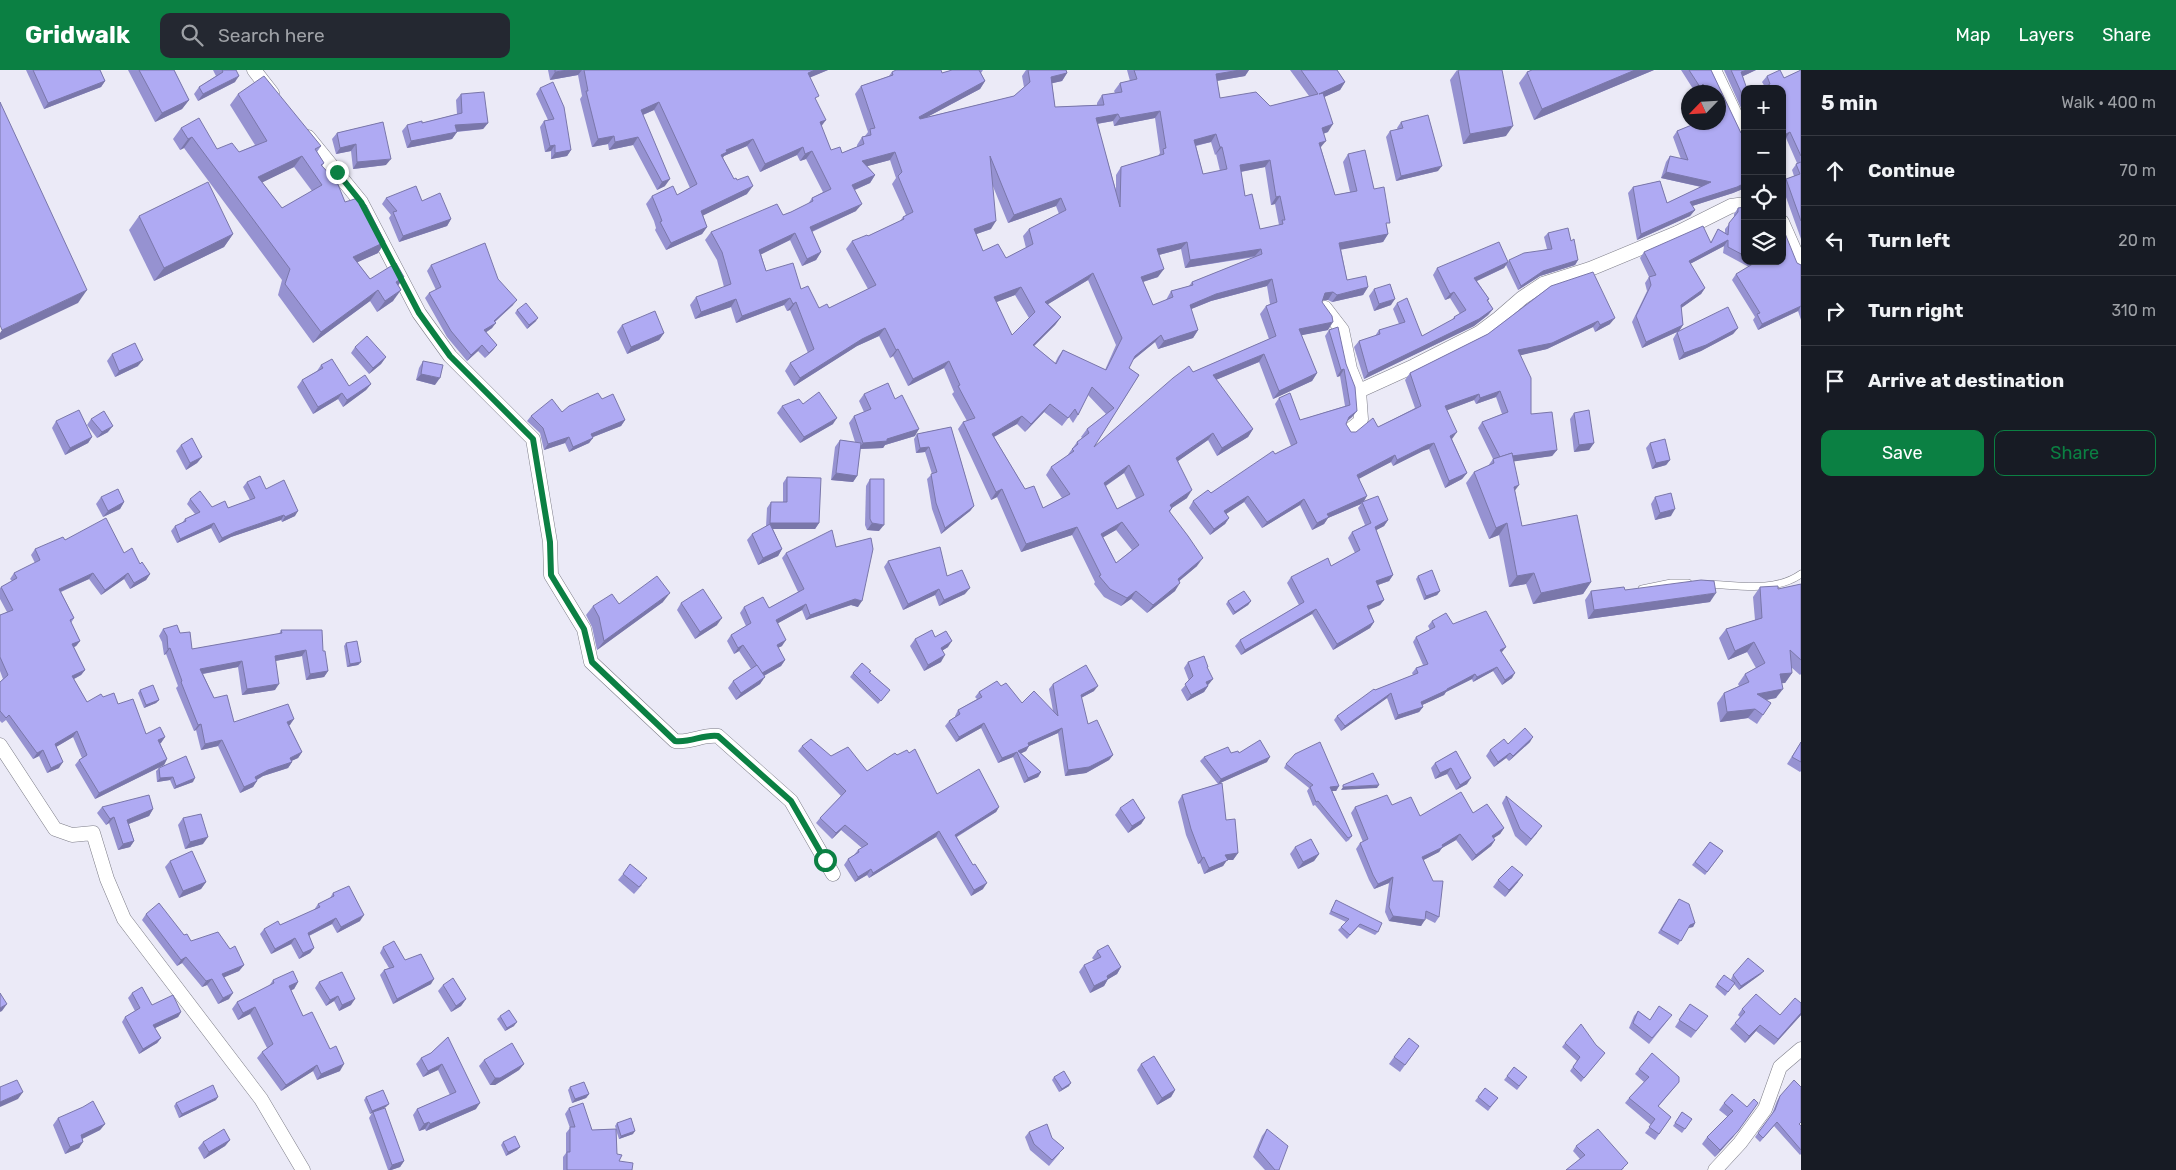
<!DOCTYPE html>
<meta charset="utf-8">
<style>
:root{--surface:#171b24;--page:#242831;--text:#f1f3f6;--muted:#9ea1a6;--line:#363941;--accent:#0b8043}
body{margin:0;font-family:Rubik,sans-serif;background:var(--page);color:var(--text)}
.controls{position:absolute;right:15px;top:15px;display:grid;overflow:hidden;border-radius:10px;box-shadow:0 1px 4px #0004}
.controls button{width:45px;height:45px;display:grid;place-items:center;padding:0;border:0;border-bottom:1px solid var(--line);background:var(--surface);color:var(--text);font:25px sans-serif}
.compass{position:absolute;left:1681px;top:15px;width:45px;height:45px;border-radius:50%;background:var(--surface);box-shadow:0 1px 4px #0004;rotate:245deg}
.stop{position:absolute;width:15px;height:15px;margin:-11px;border:4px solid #0b8043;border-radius:50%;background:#fff}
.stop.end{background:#0b8043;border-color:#fff;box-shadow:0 1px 5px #0008}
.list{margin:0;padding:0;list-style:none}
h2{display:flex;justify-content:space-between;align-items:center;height:65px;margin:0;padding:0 20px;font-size:21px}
h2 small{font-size:16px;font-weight:400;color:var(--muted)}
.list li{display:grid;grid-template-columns:32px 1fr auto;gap:15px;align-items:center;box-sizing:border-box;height:70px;padding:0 20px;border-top:1px solid var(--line)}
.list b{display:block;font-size:19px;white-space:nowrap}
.list em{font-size:16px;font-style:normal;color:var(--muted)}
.actions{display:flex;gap:10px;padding:15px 20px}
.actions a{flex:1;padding:11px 0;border:1px solid var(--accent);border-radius:10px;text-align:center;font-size:18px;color:var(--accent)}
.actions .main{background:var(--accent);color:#fff}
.icon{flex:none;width:28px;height:28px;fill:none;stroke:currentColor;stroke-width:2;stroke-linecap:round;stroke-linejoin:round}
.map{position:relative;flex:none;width:1801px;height:1100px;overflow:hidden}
header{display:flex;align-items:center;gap:30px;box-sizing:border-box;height:70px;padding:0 25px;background:var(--accent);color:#fff}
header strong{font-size:24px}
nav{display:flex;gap:28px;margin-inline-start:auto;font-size:18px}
.search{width:350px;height:45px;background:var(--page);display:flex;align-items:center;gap:12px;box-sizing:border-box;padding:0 18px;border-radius:10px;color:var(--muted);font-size:19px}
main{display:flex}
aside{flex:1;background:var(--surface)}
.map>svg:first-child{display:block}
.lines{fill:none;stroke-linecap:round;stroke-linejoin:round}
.service-casing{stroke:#7d7d88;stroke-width:8}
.minor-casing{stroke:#7d7d88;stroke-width:15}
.service{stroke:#fff;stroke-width:7}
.minor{stroke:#fff;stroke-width:14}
.wall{fill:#9692d1;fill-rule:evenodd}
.shaded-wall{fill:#7a77aa}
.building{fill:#afaaf3;stroke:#7a77aa;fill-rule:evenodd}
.route{stroke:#0b8043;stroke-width:6}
</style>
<header>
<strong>Gridwalk</strong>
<div class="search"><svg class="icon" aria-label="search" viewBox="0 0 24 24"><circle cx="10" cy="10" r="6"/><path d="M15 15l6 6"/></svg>Search here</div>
<nav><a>Map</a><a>Layers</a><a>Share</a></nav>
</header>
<main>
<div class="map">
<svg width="1801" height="1100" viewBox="0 0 1801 1100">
<rect width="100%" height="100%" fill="#ebeaf7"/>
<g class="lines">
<g class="service-casing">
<g id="service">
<path d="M1707,514c31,1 67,9 94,-10"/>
<polyline points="1642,519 1671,513 1688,513"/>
</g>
</g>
<g class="minor-casing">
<g id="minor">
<polyline points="254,0 272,23"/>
<polyline points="1714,0 1745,65"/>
<path d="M308,67l53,65 58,111 31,43 83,83 17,103 1,33 33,54 7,33 84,79c17,2 27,-7 43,-5l73,65 42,73"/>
<polyline points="1782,152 1801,195"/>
<polyline points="1325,238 1342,260 1350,299 1359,321"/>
<polyline points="1350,360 1360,352 1361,349 1359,321 1414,296 1479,263 1499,248 1522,228 1543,214 1590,199 1677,163 1731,136 1745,134"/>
<polyline points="0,675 55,759 72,765 93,763 107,809 124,849 261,1029 303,1100"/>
<polyline points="1715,1100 1740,1073 1765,1039 1780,997 1801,979"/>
</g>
</g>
<use href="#service" class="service"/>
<use href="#minor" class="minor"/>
</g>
<g class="wall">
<polygon points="26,0 100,0 105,11 101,17 44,39"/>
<polygon points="128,0 174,0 189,30 182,39 155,52"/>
<polygon points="213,0 236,0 235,12 198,31 194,24 199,17 216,6"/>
<path d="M548,0h280l-18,7 6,23 5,26 10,24 11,3 15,-6v-2l5,-8 3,-1 3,-4 -13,-38 6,-8 28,-10 3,-4 50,1 10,-3h31l-2,3 4,8 -5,8 -53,28 87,-21 10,-9 -2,-11 4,-6h40l1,3 -5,8 -10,2 3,24 42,-2v-2l5,-8 13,-2 -1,-2 6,-8 10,-2 -3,-11h122l-4,6 -28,5 3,17 50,8 39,-10 -19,-26h47l8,12 -5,8 -16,7 4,35 -5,2 -2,14 14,47 15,-3 -7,-30 5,-8 26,35 13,38 1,7 -5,8 -42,7 6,31 21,7 -5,8 -31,7 -4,-2h-6v2l6,28 -27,5 16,38 -5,8 -39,18 -14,-37 -43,18 37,49 -5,8 -31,19 -9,-16 -30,21 9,37 -15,10 -2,4 27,54 -18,15 -4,10 -28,22 -16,-14 -10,7 -17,-9 -10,-13 1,-2 -23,-47 -51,17 -24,-55 -6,3 -33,-71 5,-7 4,-1 -15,-27 2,-2 -10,-24 -36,18 -15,-30 -3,2 -11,-22 -22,10 -63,40 -9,-15 5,-8 18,-10 -18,-43 -3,1 -3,-6 -48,18 -5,-16 -36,12 -5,-14 6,-8 28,-10 -7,-27 -12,-20 6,-8 72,-17 8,-3 17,-8 4,-6 11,-6 -17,-33 -6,2 -3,-6 -37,17 -13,-26 -23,10 -1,2 11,21 3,1 10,14 -44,21 4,12 -5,7 -36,16 -11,-20 1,-2 -2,-7 -8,-17 6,-8 25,-1 13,-7 -36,-78 -11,5 22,71 -8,4 -24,-45 -24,5 -1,-6 -16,3 -12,-48 2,-3 -4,-21 -28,5zM1155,48l5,35 -2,3 -37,11 -5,8v15l-19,-66 16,-3 1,5zM1211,72l4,13 1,-1 4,17 -17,3 -7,-28zM890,90l6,18 -4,6 14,31 -3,2 -3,4 -32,15 -16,5 -6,8 22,40 -39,19h-10l-18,-19 -35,-18 -5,-17 29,-14 12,26 14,-6 5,-8 -9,-20 44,-21 -1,-21 15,-7 5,-8 -8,-9zM1265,97l6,38 4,-1 4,21 -19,4 -15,-33 -4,-24zM992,114l16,39 48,-17 3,8 -30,15 -6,7 3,12 -20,10 -23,-7 -7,-17 15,-5zM1181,179l4,19 70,-11 -63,25 -3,4 -18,5 -5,9 -13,5 -10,-23 15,-5 1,-22zM1088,210l28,65 -11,25 -42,-20 -5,7 -3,6 -21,-17 21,-21 6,-8 -13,-13zM1267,216l3,18 -4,2 -6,8 9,25 -76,33 -99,75 45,-72 -10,-7 3,-7 23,-19 3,7 35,-11 5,-8 -7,-21 20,-8zM1015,225l14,23 -17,17 -16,-33zM1088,325l18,19 -19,15 -6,8 1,1 -5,4 -10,14 -16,11 -5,8 16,23 -19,10 -18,-19 -31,-52 23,-13 8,8 19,-20 18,14 7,-9 4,6 5,-8zM1124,403l12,25 -19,11 -11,-23zM1116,460l16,20 -16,13 -13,-26z"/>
<polygon points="1457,0 1506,66 1463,74 1450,10"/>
<polygon points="1532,0 1654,0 1534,50 1519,13 1527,2"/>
<polygon points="1681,0 1711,0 1741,63 1745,65 1745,118 1733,123 1692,136 1695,140 1690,146 1637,170 1628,123 1633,117 1660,111 1667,133 1701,117 1661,108 1666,92 1670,86 1681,89 1673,67 1677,61 1699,52 1718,52 1718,22 1700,22 1699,20 1697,22 1695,22"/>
<polygon points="1724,0 1756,0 1743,6 1745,19 1745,47"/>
<polygon points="1801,0 1801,169 1782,116 1782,114 1786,109 1794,106 1792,100 1797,93 1786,68 1782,70 1782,19 1765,17 1762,12 1767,6 1784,8"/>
<polygon points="540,18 571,80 567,86 551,89 551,81 545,82 540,57 544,51 548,50 536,24"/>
<path d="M238,24l83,52 -4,6 7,11 -2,3 23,36 40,40 -7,11 -21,9 13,17 34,-2 -6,9 -5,15 -16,11 -7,-11 -57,42 -35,-48 4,-15 -98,-132 -4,2 -7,-11 8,-11 36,21 22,3 16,-7 -25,-40zM294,97l18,24 -30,17 -20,-26z"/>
<polygon points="461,24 488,53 483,59 457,62 452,69 407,78 402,61 407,55 422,53 457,44 456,30"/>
<polygon points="383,52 386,95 353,99 351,81 336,84 332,69 337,63"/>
<polygon points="1401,52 1438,101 1396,111 1386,67 1390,61 1398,60 1397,58"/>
<polygon points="386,128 422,131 451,149 447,156 399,172 389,148 391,145 382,134"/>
<polygon points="1745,137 1745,191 1782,191 1797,193 1801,195 1801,250 1798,241 1758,260 1753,250 1755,247 1732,210 1736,204 1749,197 1723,183 1724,176 1690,194 1705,218 1701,224 1681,238 1683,255 1679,261 1642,278 1632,252 1647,221 1645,213 1649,207 1640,188 1644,182 1711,172 1718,159 1725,163 1725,159 1734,148 1734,144 1738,138"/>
<polygon points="139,146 233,164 224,177 154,211 129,160"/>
<polygon points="1548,163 1571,171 1578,190 1575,195 1540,206 1518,220 1506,195 1504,198 1477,211 1489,229 1488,231 1493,239 1488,245 1474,256 1364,309 1354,277 1359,271 1375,266 1379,260 1399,254 1393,239 1397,233 1422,266 1452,250 1454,247 1460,244 1450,228 1445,230 1433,205 1437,198 1508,192 1509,190 1547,179 1544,167"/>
<polygon points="431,195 498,209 513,235 495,252 492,258 486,262 497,275 493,280 485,288 478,281 467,291 447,267 425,228 429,223 436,220 427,201"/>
<polygon points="1551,216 1610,254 1595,262 1593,257 1547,279 1520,285 1531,344 1557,380 1552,386 1514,391 1515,421 1522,456 1591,512 1583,524 1533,534 1526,514 1509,517 1499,465 1489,469 1466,413 1474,402 1488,396 1493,389 1478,358 1482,352 1502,344 1496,327 1476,334 1474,330 1447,340 1452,369 1467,403 1462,409 1445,418 1429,379 1423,381 1393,396 1391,392 1359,408 1364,431 1388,450 1384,456 1376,460 1393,505 1389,511 1378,515 1384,530 1380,535 1369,540 1374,552 1370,558 1333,580 1312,544 1241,585 1235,576 1240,570 1299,535 1287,513 1291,507 1331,496 1355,483 1348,468 1352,462 1365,455 1358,438 1361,434 1328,448 1324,454 1312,460 1300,435 1262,458 1244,432 1226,444 1229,448 1225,454 1210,465 1189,438 1193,431 1211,423 1275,384 1291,376 1275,334 1279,328 1300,350 1345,336 1340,306 1337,307 1325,266 1329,260 1346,294 1357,341 1352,347 1347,351 1346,354 1351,362 1356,362 1378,357 1415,338 1405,310 1410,303 1488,264"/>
<polygon points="1374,219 1391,235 1374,241 1369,226"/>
<polygon points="517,240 536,251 527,259 515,243"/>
<polygon points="622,255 664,263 659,270 627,284 617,262"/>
<polygon points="1738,258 1733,264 1701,281 1679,290 1673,269 1677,262"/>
<polygon points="355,277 386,287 381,294 369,304 351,283"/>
<polygon points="112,284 138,296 115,307 107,291"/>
<polygon points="423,291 435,315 416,310 419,298"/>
<polygon points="321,295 349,316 371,314 366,320 343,337 338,329 313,344 297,317 302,310 317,301"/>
<polygon points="864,324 895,329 915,366 885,375 883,378 860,379 857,406 853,412 831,410 835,377 840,370 855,372 849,353 854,346 864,342 859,331"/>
<polygon points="602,329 625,350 621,356 593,367 589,373 569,382 565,373 544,380 540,363 527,351 531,346 562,342"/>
<polygon points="803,334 833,354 800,373 777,343 782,336"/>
<polygon points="1574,343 1594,373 1589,380 1574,382 1570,349"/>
<polygon points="91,349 108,362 97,368 87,355"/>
<polygon points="56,351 92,367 88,373 65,385 52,358"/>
<polygon points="951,357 974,436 970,441 941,464 932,439 927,409 932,404 925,382 916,383 914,369 917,364"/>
<polygon points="1650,373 1670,390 1666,395 1652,399 1646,378"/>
<polygon points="181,375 202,387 197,393 186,400 176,381"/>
<polygon points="787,407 819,453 815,459 773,459 782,479 778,486 758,495 747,470 752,464 766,457 767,438 771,432 783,432 783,413"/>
<polygon points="870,409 879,461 867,460 865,455 866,416"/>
<polygon points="247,412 266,419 295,446 282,452 281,450 231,467 219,473 211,458 177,473 171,461 175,456 182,453 185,449 195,444 187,434 190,429 212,437 228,438 250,430 243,417"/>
<polygon points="101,427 124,432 120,439 103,447 96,434"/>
<polygon points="1655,427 1671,446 1655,450 1651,434"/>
<polygon points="65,470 124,483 140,494 150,504 146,510 130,519 124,509 101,525 89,509 61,522 74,548 71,553 80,571 76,576 74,577 85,600 81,605 74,609 87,632 103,627 118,634 146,664 165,667 160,673 167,689 164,695 95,729 75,695 79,690 82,688 73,667 56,677 59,698 47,703 39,686 33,689 6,650 2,653 0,651 0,612 3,609 0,601 0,545 7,542 0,529 0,518 12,511 10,509 14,503 35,493 31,485 35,479"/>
<polygon points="836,477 858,537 851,535 806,550 802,540 778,553 782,576 778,578 785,590 781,596 764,606 760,614 736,630 728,618 733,611 751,599 739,581 734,584 727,571 731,565 746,556 740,543 744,537 769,538 798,522 782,488 786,483"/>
<polygon points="888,491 947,506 965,524 939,536 935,525 903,540 884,497"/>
<polygon points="1418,506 1440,521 1437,525 1424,530 1416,509"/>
<polygon points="1801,514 1801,604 1800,605 1791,597 1792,603 1785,613 1781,613 1776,628 1766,630 1771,633 1757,654 1748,648 1720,652 1717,633 1724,623 1739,616 1738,614 1745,604 1756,598 1747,582 1728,590 1719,568 1726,559 1755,550 1753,527 1760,517 1778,519"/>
<polygon points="1625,520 1710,532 1588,549 1585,530 1591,521"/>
<polygon points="1228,531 1251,531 1248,535 1233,545 1226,534"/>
<polygon points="663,532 597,580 592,557 586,545 593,536"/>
<polygon points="681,533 717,555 695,569 677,540"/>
<polygon points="1432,551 1453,554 1506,577 1501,582 1512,608 1502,615 1493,601 1473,612 1472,609 1446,622 1444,625 1422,635 1423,637 1419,642 1395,650 1387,628 1341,661 1334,650 1337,646 1375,620 1413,605 1412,603 1416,598 1423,595 1413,572 1416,567 1430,560 1428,556"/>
<polygon points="163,559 180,563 192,579 279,564 281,560 323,581 328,601 324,607 306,610 302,586 275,591 275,620 242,625 238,597 203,604 214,628 234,652 290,655 289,655 302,682 298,688 291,691 292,692 288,698 263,706 257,710 253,717 240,723 218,676 201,680 196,660 194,661 176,618 178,616 166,584 164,585 162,572 159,566"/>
<polygon points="935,567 948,577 943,580 941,592 924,601 910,576 915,569"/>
<polygon points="346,573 361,592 358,595 347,597 344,576"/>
<polygon points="1188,592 1207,598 1209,614 1208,615 1208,616 1204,622 1187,631 1181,620 1189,611 1184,598"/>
<polygon points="869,602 890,620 878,634 850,607 853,603"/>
<polygon points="1053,614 1094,621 1081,628 1088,654 1113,685 1109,690 1086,703 1065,706 1058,663 1029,676 1026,681 1021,683 1041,702 1038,707 1024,713 1013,687 998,693 981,658 956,672 945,656 949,651 955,647 955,646 958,640 977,629 975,627 979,622 1001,616 1022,633 1053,641 1049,619"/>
<polygon points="140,620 159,630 156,633 144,638 138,623"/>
<polygon points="1530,672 1509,691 1506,688 1494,697 1486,686 1490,680"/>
<polygon points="1801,672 1801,701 1800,702 1787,694"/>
<polygon points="802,676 867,701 897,685 909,683 937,724 999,737 996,742 957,767 983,819 971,826 936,767 869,808 867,805 855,812 844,795 848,789 854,785 858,780 862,778 841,760 832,769 816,753 820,748 841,726 798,681"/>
<polygon points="1456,681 1467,714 1456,720 1447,704 1435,709 1431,698 1435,693"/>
<polygon points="1231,683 1239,683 1267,692 1220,713 1226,750 1238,783 1233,790 1227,790 1223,796 1204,804 1200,793 1198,794 1186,765 1178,732 1182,725 1218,714 1200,691 1204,687"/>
<polygon points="1286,694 1339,716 1336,721 1332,721 1352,766 1349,770 1346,772 1315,735 1313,736 1307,721 1309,718 1284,698"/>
<polygon points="159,698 193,712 174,719 170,710 157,712 156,701"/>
<polygon points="1506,726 1537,763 1526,776 1515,766 1502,733"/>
<polygon points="1392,735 1420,746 1473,743 1504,758 1500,764 1493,768 1495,770 1491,776 1472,791 1456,770 1442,778 1439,782 1423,790 1439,847 1435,853 1425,848 1421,856 1389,851 1385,842 1389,813 1374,819 1369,810 1356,779 1360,773 1363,772 1351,743 1355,737"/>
<polygon points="102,737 153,739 149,746 129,754 134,771 130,777 118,780 109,753 106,755 97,743"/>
<polygon points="1120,738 1145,748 1141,754 1128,763 1115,745"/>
<polygon points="183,748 203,774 185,779 178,755"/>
<polygon points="1710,772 1723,781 1705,805 1692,795"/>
<polygon points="1295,777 1319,784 1314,791 1298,799 1290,784"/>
<polygon points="170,791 206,812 201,819 179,828 165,797"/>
<polygon points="623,804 642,815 634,824 618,810"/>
<polygon points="1498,810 1518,812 1505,827 1493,817"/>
<polygon points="333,823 360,851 337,863 332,854 309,866 314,878 310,883 299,889 291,874 271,884 260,864 264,859 280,855 314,840 318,834 330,828"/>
<polygon points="1336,830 1378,862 1375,865 1358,857 1347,869 1338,860 1346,852 1329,844"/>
<polygon points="1676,833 1695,853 1693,857 1688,858 1678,875 1658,863"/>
<polygon points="146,844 184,865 191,871 230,879 244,895 239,901 224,907 229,929 218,934 207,915 202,917 182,893 177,896 142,850"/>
<polygon points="383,877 431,914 393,934 380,905 384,900 389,898 380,883"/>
<polygon points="1097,881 1121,897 1117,904 1108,909 1104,916 1090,923 1079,902 1084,895 1094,890 1092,888"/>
<polygon points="1761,904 1739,920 1734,914 1725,926 1715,917 1717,914 1733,912 1731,909 1733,905"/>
<polygon points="273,910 298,912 294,919 291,920 303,946 340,1001 317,1010 313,1001 281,1021 257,988 262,982 267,978 250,944 238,950 232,939 237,932 269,916"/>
<polygon points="319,912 351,935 339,941 334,931 326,936 315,918"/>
<polygon points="443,915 466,929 461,936 451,942 438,921"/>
<polygon points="132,923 152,935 181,942 178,947 155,958 161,968 157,973 139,984 122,952 125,947 135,941 128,928"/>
<polygon points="1801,933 1801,945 1774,975 1756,961 1745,973 1730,959 1740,947 1738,945 1742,939 1780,945"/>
<polygon points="1638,941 1650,950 1668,950 1649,974 1629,958 1634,946"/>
<polygon points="1685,941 1703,953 1691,968 1675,957"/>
<polygon points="500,946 514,956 505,961 497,949"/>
<polygon points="448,967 476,1039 426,1061 425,1059 419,1061 413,1045 417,1039 450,1025 438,1000 423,1007 416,994 421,988 431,983"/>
<polygon points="1565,973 1596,975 1605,983 1581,1012 1570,1001 1577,991 1562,977"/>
<polygon points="1419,976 1400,1002 1389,994 1394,987"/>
<polygon points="484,990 524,994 519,1000 495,1015 490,1015 479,996"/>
<polygon points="1141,994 1175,1020 1171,1027 1157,1035 1137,1000"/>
<polygon points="1514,997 1527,1007 1517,1020 1504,1010"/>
<polygon points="1639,999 1679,1012 1658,1037 1671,1047 1655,1070 1645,1063 1651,1055 1625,1033 1629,1028 1644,1012 1635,1004"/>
<polygon points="1054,1007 1069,1016 1059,1022 1052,1010"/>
<polygon points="570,1017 589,1024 586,1028 572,1033 568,1020"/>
<polygon points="1485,1018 1498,1028 1488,1041 1475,1031"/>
<polygon points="1780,1026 1801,1056 1801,1084 1800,1085 1774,1056 1760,1072 1755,1067 1772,1044 1777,1031"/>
<polygon points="366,1027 386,1037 379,1040 404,1091 400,1097 391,1100 388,1100 369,1048 372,1043 370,1044 364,1030"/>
<polygon points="216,1030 179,1048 174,1036 176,1033"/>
<polygon points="1724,1033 1747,1037 1733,1067 1715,1087 1702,1074 1707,1067 1728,1047 1719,1040"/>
<polygon points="569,1038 592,1060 616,1059 615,1056 617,1053 633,1064 619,1069 616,1060 617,1084 619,1091 632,1100 563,1100 563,1087 566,1083 566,1063 570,1058 565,1044"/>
<polygon points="1682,1042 1692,1049 1682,1063 1673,1056"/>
<polygon points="58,1048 105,1054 100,1060 82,1069 79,1078 65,1084 53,1055"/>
<polygon points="1267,1059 1279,1100 1265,1100 1253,1087 1262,1066"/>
<polygon points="1029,1062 1052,1068 1060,1083 1049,1096 1030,1080 1025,1067"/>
<polygon points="230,1070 225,1076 204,1089 198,1078 203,1072"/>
<polygon points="503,1072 520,1077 517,1080 506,1086 501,1075"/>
<polygon points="1576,1076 1624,1098 1622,1100 1566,1100 1580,1089 1573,1081"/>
</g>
<g class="shaded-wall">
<polygon points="568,0 582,0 578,5 550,10 555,2"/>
<polygon points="815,0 828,0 802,11 808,3"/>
<polygon points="1240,0 1249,0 1245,6 1210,12 1216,4"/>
<polygon points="1635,0 1654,0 1534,50 1542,39"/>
<polygon points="1747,0 1756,0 1737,9 1741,2"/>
<polygon points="1067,3 1062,11 1045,15 1051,7"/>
<polygon points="239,6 235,12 198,31 203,24"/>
<polygon points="105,11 101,17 44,39 48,33"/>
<polygon points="985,11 980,19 914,54 919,47"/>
<polygon points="1345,12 1340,20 1313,32 1319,24"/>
<polygon points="189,30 182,39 155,52 162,43"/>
<polygon points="659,32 654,40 635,48 641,40"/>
<polygon points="1160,41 1155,48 1114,56 1120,48"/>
<polygon points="1118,44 1113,51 1090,55 1096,48"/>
<polygon points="826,50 820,58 820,52"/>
<polygon points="488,53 483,59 451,62 455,55"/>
<polygon points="1333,54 1328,62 1316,66 1322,58"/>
<polygon points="1513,56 1506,66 1463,74 1470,64"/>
<polygon points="457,62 452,69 407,78 411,71"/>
<polygon points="1790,62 1786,68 1782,70 1782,66"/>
<polygon points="1216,64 1211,72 1189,77 1194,70"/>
<polygon points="614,66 608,74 592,77 598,69"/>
<polygon points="192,67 184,78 180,80 188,69"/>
<polygon points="638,67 633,75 609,80 615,72"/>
<polygon points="753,69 747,76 724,86 721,90 721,85 726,80"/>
<polygon points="1326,71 1320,78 1319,73"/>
<polygon points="356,74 351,81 336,84 340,78"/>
<polygon points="555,75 551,81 545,82 550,76"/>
<polygon points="803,77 797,85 760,102 765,94"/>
<polygon points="1220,77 1222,77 1216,84 1215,85"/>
<polygon points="571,80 567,86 551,89 555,83"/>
<polygon points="812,81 806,89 800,91 805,84"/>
<polygon points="895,82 890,90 857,99 862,91"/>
<polygon points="302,86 294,97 251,118 258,107"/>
<polygon points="391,89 386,95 353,99 357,92"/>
<polygon points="1270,90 1265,97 1234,103 1240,95"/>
<polygon points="1442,96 1438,101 1396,111 1401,106"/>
<polygon points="1666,102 1711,112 1707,118 1661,108"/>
<polygon points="875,105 870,113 847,123 852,115"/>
<polygon points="670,109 665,116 657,120 662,112"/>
<polygon points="1745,113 1745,118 1733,123 1686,138 1690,132"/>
<polygon points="753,116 747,124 696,149 701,141"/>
<polygon points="1280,126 1275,134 1271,135 1276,127"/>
<polygon points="1061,128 1056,136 1008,153 1014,145"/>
<polygon points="862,134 856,141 804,165 810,157"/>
<polygon points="1695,140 1690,146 1637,170 1641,164"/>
<polygon points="451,149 447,156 399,172 403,166"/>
<polygon points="996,151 991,159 968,167 974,159"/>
<polygon points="707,157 702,164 666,180 671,173"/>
<polygon points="795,163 790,170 754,188 759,180"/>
<polygon points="233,164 224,177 154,211 164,198"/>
<polygon points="1388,164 1383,172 1334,181 1339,173"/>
<polygon points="1728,170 1724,176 1684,197 1689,191"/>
<polygon points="385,172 378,183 345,198 353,187"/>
<polygon points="1187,172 1181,179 1151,187 1157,179"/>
<polygon points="1261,179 1255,186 1185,198 1190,190"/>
<polygon points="821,182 816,190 802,196 807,189"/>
<polygon points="1578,190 1575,195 1540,206 1518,220 1521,216 1543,201"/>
<polygon points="1508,192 1504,198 1470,214 1474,208"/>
<polygon points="1164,199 1158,207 1136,214 1141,207"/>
<polygon points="1093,203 1088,210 1040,239 1045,232"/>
<polygon points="404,207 396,218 396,212"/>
<polygon points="1272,209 1267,216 1211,231 1184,242 1190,235 1216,224"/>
<polygon points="1021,217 1015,225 989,235 994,227"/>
<polygon points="1368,217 1363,225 1332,232 1337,225"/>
<polygon points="1705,218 1701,224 1677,241 1681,235"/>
<polygon points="87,220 78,233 0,270 0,263 2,260"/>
<polygon points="378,220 370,231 313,273 321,262"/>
<polygon points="401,220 393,231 377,242 385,231"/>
<polygon points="1333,222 1328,230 1320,231 1325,223"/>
<polygon points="1454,222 1450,228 1445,230 1450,224"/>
<polygon points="790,228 784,235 736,253 742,246"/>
<polygon points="736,229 731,237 695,249 701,242"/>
<polygon points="1395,229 1391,235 1374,241 1379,234"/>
<polygon points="517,230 513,235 490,256 494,251"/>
<polygon points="796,232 790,240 787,241 793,234"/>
<polygon points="1801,236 1798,241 1758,260 1762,254"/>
<polygon points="1493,239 1488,245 1474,256 1364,309 1368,303"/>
<polygon points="1061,247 1055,255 1027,283 1033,275"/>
<polygon points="538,248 536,251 527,259 529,255"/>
<polygon points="1615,248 1610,254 1595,262 1600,255"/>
<polygon points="1598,251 1593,257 1547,279 1514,287 1518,280"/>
<polygon points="1333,252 1328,260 1293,267 1299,259"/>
<polygon points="496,253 492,258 481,266 484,260"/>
<polygon points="1683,255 1679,261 1642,278 1646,272"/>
<polygon points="885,258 879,266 857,276 794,316 800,308 862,269"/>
<polygon points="1738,258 1733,264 1701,281 1679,290 1684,283"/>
<polygon points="1198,260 1193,268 1158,279 1164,271"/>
<polygon points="664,263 659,270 627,284 631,277"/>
<polygon points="1161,265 1155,272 1129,293 1135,286"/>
<polygon points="482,275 478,281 467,291 471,285"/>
<polygon points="497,275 493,280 485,288 489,283"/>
<polygon points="898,279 893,286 890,288 896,280"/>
<polygon points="1264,284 1259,292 1208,313 1213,305"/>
<polygon points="386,287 381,294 369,304 373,298"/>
<polygon points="143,290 138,296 115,307 119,301"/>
<polygon points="949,291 944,298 908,316 913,309"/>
<polygon points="1344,299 1340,306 1337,307 1341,300"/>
<polygon points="1317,303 1312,311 1273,329 1279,321"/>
<polygon points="421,304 440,308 435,315 416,310"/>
<polygon points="371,314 366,320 343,337 347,330"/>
<polygon points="1500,321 1496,327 1476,334 1480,328"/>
<polygon points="342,323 338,329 313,344 318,337"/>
<polygon points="1479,324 1474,330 1440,343 1445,336"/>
<polygon points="1050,334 1044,342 1025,362 1031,354"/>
<polygon points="1357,341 1352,347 1344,354 1349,347"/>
<polygon points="1022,346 1017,354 986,371 992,364"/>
<polygon points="837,348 833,354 800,373 804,367"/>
<polygon points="625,350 621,356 588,369 591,364"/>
<polygon points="113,356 108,362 97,368 102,362"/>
<polygon points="919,359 915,366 885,375 883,378 858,379 863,373"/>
<polygon points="1253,359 1248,367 1217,386 1222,378"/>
<polygon points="1457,362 1452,369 1446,372 1450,366"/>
<polygon points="1213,363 1208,370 1171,396 1176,388"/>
<polygon points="92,367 88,373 65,385 70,378"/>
<polygon points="569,367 565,373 544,380 548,374"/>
<polygon points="593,368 589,373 569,382 573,377"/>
<polygon points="1434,373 1429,379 1423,381 1393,396 1397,390 1427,375"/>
<polygon points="1594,373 1589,380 1574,382 1579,375"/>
<polygon points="929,377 925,382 916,383 920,378"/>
<polygon points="1557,380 1552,386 1496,394 1500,387"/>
<polygon points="1395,385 1391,392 1353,412 1357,405"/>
<polygon points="202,387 197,393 186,400 190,393"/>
<polygon points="1670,390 1666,395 1652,399 1656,393"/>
<polygon points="1129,395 1124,403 1099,420 1104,413"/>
<polygon points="836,403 857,406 853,412 831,410"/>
<polygon points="1467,403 1462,409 1445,418 1449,411"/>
<polygon points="1519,415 1511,426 1514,417"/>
<polygon points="1002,419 997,427 991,430 996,422"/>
<polygon points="1192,420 1187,428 1164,443 1170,435"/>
<polygon points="1248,426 1244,432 1220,448 1224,441"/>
<polygon points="1367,426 1363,433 1362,432 1361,434 1328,448 1324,454 1312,460 1317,453 1327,444"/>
<polygon points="1304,429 1300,435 1262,458 1267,452"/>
<polygon points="124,432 120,439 103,447 108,441"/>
<polygon points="974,436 970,441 941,464 945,458"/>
<polygon points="1675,439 1671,446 1655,450 1660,443"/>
<polygon points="298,441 295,446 282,452 285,447"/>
<polygon points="284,445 281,450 231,467 219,473 222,468 235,462"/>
<polygon points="1229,448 1225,454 1210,465 1214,459"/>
<polygon points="1388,450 1384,456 1371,463 1375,457"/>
<polygon points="1122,452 1116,460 1095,472 1101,464"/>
<polygon points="214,453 211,458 177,473 180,469"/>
<polygon points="770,453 819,453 815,459 766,459"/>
<polygon points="872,453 884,455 879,461 867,460"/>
<polygon points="1507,453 1499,465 1489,469 1496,458"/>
<polygon points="1077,457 1072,465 1021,482 1026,474"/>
<polygon points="782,479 778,486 758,495 763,488"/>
<polygon points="1203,488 1197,496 1172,517 1178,509"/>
<polygon points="93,503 89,509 55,524 59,519"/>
<polygon points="128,503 124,509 101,525 105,520"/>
<polygon points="1534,503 1526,514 1509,517 1517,506"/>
<polygon points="150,504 146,510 130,519 134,513"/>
<polygon points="1393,505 1389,511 1372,517 1376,511"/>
<polygon points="1591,512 1583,524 1533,534 1541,523"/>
<polygon points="1180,513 1175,521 1147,543 1153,535"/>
<polygon points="970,518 965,524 939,536 944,530"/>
<polygon points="939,519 935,525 903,540 908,534"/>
<polygon points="1136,521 1131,529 1121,536 1127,528"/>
<polygon points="1440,521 1437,525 1424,530 1426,526"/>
<polygon points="670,523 663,532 597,580 604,571"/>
<polygon points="1716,523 1710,532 1588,549 1594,540"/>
<polygon points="855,529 862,531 858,537 851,535 806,550 810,545"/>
<polygon points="1384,530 1380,535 1363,542 1367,536"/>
<polygon points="1251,531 1248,535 1233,545 1235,542"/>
<polygon points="806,534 802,540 773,556 776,550"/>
<polygon points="1316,539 1312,544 1241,585 1245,580"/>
<polygon points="722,548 717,555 695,569 700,562"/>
<polygon points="1374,552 1370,558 1333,580 1337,574"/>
<polygon points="786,570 782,576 773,580 777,575"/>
<polygon points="80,571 76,576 68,580 72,574"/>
<polygon points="952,571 948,577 937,584 941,578"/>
<polygon points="1754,572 1747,582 1728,590 1735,581"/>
<polygon points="743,575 739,581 734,584 738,578"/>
<polygon points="1506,577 1502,582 1496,585 1500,580"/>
<polygon points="170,578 166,584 164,585 168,579"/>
<polygon points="306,580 302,586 270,592 275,586"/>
<polygon points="945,585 941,592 924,601 928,595"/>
<polygon points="785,590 781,596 758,609 762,603"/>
<polygon points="242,591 238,597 196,605 200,599"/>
<polygon points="361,592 358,595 347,597 350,594"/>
<polygon points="1497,597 1493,601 1473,612 1477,607"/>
<polygon points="85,600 81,605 68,612 72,606"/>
<polygon points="328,601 324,607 306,610 310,604"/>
<polygon points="1515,603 1512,608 1502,615 1505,610"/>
<polygon points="1792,603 1785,613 1773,614 1780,604"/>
<polygon points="1475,604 1472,609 1446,622 1444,625 1418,637 1421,632"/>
<polygon points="765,607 760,614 736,630 741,623"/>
<polygon points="1213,609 1209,614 1202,618 1206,612"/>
<polygon points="279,614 275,620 242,625 247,619"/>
<polygon points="1098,616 1094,621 1077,630 1081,625"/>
<polygon points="1208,616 1204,622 1187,631 1191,625"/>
<polygon points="1783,619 1776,628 1750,633 1757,624"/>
<polygon points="1391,623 1387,628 1341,661 1345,656"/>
<polygon points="159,630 156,633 144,638 146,635"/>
<polygon points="1423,637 1419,642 1395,650 1398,645"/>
<polygon points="1755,639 1748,648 1720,652 1727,642"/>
<polygon points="294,649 290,655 282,658 287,652"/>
<polygon points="984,653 981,658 956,672 959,667"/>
<polygon points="201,654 196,660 194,661 198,655"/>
<polygon points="1062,658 1058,663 1029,676 1026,681 1018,685 1017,682 1028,673"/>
<polygon points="77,661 73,667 51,680 55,674"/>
<polygon points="165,667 161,673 155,676 158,670"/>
<polygon points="1533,667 1530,672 1509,691 1513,686"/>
<polygon points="222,670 218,676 201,680 205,674"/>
<polygon points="43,680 39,686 33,689 37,683"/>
<polygon points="302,682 298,688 285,694 290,688"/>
<polygon points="1017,682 1013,687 998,693 1002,688"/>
<polygon points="1510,683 1506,688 1494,697 1498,692"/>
<polygon points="1113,685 1109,690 1086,703 1065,706 1068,700"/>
<polygon points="1270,687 1267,692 1218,714 1221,709"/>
<polygon points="167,689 164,695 95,729 99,723"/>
<polygon points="63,692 59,698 47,703 51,698"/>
<polygon points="292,692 288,698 263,706 251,713 255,707 268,700"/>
<polygon points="1451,698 1447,704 1435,709 1440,703"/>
<polygon points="1041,702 1038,707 1024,713 1028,708"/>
<polygon points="173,707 170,710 157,712 160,708"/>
<polygon points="195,708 193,712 174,719 176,716"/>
<polygon points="1471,708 1467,714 1456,720 1460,715"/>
<polygon points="257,711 253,717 240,723 244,717"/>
<polygon points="1379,715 1377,718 1341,720 1343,717"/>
<polygon points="1339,716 1336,721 1327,721 1330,717"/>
<polygon points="999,737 996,742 951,770 955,765"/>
<polygon points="153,739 149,746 123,756 127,750"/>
<polygon points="114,747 109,753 106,755 110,749"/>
<polygon points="1145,748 1141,754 1128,763 1132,756"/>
<polygon points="845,755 841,760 832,769 836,763"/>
<polygon points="1542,756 1537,763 1526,776 1531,769"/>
<polygon points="1504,758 1500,764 1488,772 1492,766"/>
<polygon points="939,761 936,767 869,808 873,803"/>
<polygon points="1460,764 1456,770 1442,778 1439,782 1418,793 1422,787"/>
<polygon points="208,767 203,774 185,779 190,772"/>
<polygon points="1495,770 1491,776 1472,791 1476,785"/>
<polygon points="134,771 130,777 118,780 123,774"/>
<polygon points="1238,783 1233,790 1227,790 1223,796 1204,804 1209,798 1225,785"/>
<polygon points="1319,784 1314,791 1298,799 1303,792"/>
<polygon points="1204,787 1200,793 1198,794 1202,788"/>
<polygon points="871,799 867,805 855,812 858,807"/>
<polygon points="1523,805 1518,812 1505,827 1509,820"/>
<polygon points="1393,807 1389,813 1374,819 1378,814"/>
<polygon points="206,812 201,819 179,828 183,821"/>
<polygon points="987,813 983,819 971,826 974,820"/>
<polygon points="364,845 360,851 337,863 341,857"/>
<polygon points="1393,846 1425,850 1421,856 1389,851"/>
<polygon points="336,848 332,854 304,868 308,863"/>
<polygon points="1695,853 1693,857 1688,858 1690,855"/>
<polygon points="295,868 291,874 271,884 275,879"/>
<polygon points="314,878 310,883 299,889 303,883"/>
<polygon points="186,887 182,893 177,896 181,890"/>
<polygon points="244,895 239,901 218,910 222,904"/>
<polygon points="1121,897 1117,904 1107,910 1108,909 1104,916 1090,923 1094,916 1107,906"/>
<polygon points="1764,901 1761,904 1739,920 1741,916"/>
<polygon points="212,909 207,915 202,917 206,911"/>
<polygon points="434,909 431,914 393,934 397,929"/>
<polygon points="298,912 294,919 285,923 289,916"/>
<polygon points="233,923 229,929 218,934 223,928"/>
<polygon points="338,926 334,931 326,936 330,930"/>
<polygon points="355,929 351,935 339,941 342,935"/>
<polygon points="466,929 461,936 451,942 456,936"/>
<polygon points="7,934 2,941 0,942 0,938"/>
<polygon points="255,937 250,944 238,950 243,943"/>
<polygon points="181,942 178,947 149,961 153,955"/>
<polygon points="1801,943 1801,945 1774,975 1778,969"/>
<polygon points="517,952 514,956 505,961 507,958"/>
<polygon points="1760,955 1756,961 1745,973 1749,966"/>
<polygon points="161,968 157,973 139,984 143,979"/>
<polygon points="344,994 340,1001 317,1010 321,1004"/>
<polygon points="442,994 438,1000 423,1007 428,1001"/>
<polygon points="524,994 519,1000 495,1015 490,1015 495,1008"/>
<polygon points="317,995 313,1001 281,1021 286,1015"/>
<polygon points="1071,1013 1069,1016 1059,1022 1062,1019"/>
<polygon points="1175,1020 1171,1027 1157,1035 1162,1028"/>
<polygon points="23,1022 18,1029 0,1037 0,1032"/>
<polygon points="589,1024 586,1028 572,1033 575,1029"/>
<polygon points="218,1027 216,1030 179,1048 182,1044"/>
<polygon points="480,1033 476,1039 426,1061 430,1054"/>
<polygon points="1758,1033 1733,1067 1715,1087 1720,1080"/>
<polygon points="389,1034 386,1037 370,1044 372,1041"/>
<polygon points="429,1052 425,1059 419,1061 424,1054"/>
<polygon points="105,1054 100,1060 76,1072 81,1065"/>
<polygon points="635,1061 633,1064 619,1069 621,1066"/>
<polygon points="230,1070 225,1076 204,1089 209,1082"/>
<polygon points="83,1072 79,1078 65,1084 70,1077"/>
<polygon points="520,1077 517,1080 506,1086 508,1082"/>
<polygon points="404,1091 400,1097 391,1100 389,1100 392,1095"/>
</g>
<g class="building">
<polygon points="33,0 100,0 105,11 48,33"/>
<polygon points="139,0 174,0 189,30 162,43"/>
<polygon points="222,0 236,0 239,6 203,24 199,17 223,2"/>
<polygon points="555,0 568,0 555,2"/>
<path d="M584,0h231l-7,3 11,23 -4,2 11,22 -6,2 11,28 9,-3 2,6 22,-9 -2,-7 9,-2 -1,-6 5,-1 -14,-42 32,-11 -1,-3 4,-2h45l1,3 10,-3h27l6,11 -66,36 1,2 94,-23 16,-14 -2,-12h38l1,3 -16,4 4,30 49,-2 -2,-10 20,-3 -2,-9 17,-4 -3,-9h106l-24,4 4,24 36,-6 14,14 48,-12 -17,-24h36l8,12 -26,12 4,-1 10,31 -11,4 4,13 -7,2 16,52 22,-4 -9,-37 17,-4 9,39 10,-2 6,36h-4l2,11 -49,9 8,37 19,-4 2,11 -31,8 -4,-3 -8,1 -3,9 10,14 1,6 -34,7 18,44 -38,18 -15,-37 -51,21 40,54 -31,19 -9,-15 -37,25 16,32 -22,15 2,3 -3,3 19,25 15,22 -25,21 2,4 -27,22 -17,-14 -9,7 -17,-9 -11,-13 2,-1 -24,-48 -51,17 -24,-55 -6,3 -33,-70 12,-4 -17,-32 2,-1 -11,-24 -36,18 -15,-30 -2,1 -11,-22 -23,11 -62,39 -10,-15 24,-14 -18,-47 -3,2 -3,-6 -48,18 -6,-17 -35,13 -5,-15 35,-13 -9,-32 -11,-20 66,-28 6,11 8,-3 22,-11 -1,-3 19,-9 -19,-38 -7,3 -2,-7 -38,17 -12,-25 -27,11 1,2 -6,3 13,24 2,-1 1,2 11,-4 5,10 -52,25 6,16 -36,16 -11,-21 2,-1 -3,-8 -7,-17 21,-10 4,9 20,-11 -38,-82 -18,8 29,69 -8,3 -24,-45 -23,5 -1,-6 -16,3 -12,-48h2zM1160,41l6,37 -3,1 1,5 -43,13 -1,40 -24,-89 22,-4 2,4zM1216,64l4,13h2l5,22 -24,5 -9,-34zM895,82l7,20 -4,4 15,36 -10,5 1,2 -36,17 -1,-1 -15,6 24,44 -47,23 -2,-4 -8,4 -11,-22 -7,3 -8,-26 -27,8 -7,-21 36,-17 12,26 14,-7 -11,-25 52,-23 -10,-19 23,-10 -13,-14zM990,86l24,59 47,-17 5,12 -37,19 4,15 -27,14 -8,-14 -15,7 -9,-22 22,-8zM1270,90l6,37 4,-1 5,24h-3l1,4 -23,5 -8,-35 -7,2 -5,-31zM1187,172l3,18 71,-11 1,5 -70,28 1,3 -22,6 2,6 -20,8 -12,-28 23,-8 -7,-20zM1093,203l29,65 -16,32 -43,-20 -7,14 -23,-19 28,-28 -16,-15zM1272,209l5,23 -11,4 10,30 -83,36 -4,-6 -16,12 -79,69 45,-72 -10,-7 6,-12 26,-21 3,6 34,-11 -8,-25 26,-11zM1021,217l14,25 -23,23 -18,-38zM1092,317l22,21 -27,21 2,4 -12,9 1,2 -6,5 2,2 -23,16 19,27 -27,14 -9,-22 -9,3 -33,-55 30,-18 9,8 19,-20 18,14 7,-9 3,6zM1129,395l15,30 -27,14 -13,-26zM1122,452l17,23 -23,18 -15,-29z"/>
<polygon points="1458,0 1502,0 1513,56 1470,64"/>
<polygon points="1532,0 1635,0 1542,39 1527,2"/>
<polygon points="1689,0 1711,0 1741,63 1745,65 1745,113 1737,117 1690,132 1695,140 1641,164 1633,117 1660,111 1667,133 1711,112 1666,102 1670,86 1688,90 1677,61 1699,52 1718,52 1718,22 1707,22 1703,14 1700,17"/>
<polygon points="1731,0 1747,0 1741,2 1747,19 1745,19 1745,31"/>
<polygon points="1780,0 1784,8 1801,0 1801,86 1790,62 1782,66 1782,19 1761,19 1770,14 1767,6"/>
<path d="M264,6l57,70 -6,3 9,14 -3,2 16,17 8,20 13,-4 8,7 19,37 -32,15 17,22 26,-16 8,14 -8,5 5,8 -16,11 -7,-11 -57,42 -36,-48 5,-15 -98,-132 -4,2 -7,-11 18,-10 18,31 15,-6 7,9 28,-11 -29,-47zM302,86l20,29 -40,23 -24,-31z"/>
<polygon points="553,12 564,37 571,80 555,83 555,75 550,76 544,51 554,49 540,18"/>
<polygon points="484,22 488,53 455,55 457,62 411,71 407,55 422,51 422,53 462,43 461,24"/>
<polygon points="0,32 87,220 2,260 0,255"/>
<polygon points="1428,45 1442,96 1401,106 1390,61 1403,58 1401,52"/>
<polygon points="383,52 391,89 357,92 356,74 340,78 337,63"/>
<polygon points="1801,92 1801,151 1786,109 1800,104 1796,94"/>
<polygon points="208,112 233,164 164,198 139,146"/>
<polygon points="416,116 422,131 440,123 451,149 403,166 393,142 397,141 386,128"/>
<polygon points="1745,137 1745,186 1728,177 1728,170 1689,191 1705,218 1681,235 1683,255 1646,272 1636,246 1651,215 1649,207 1656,205 1644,182 1703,156 1711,173 1718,159 1728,165 1729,153 1738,142 1738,138"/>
<polygon points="1782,156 1797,193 1801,195 1801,236 1762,254 1757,244 1760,243 1736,204 1756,192 1754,191 1782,191"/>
<polygon points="1568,158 1571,171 1574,169 1578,190 1543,201 1521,216 1509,190 1524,183 1552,179 1548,163"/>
<polygon points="1499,172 1508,192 1474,208 1489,229 1487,230 1493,239 1479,249 1368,303 1359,271 1380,264 1379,260 1405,252 1397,233 1407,228 1422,266 1455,248 1454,247 1466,240 1454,222 1450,224 1437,198"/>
<polygon points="485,173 498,209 517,230 494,251 496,253 484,260 497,275 489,283 482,275 471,285 451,261 429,223 441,217 431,195"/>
<polygon points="1593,202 1615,248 1600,255 1598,251 1552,273 1518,280 1531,308 1531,344 1552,342 1557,380 1512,386 1512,383 1500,387 1482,352 1508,342 1500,321 1480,328 1479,324 1445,336 1457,362 1450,366 1467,403 1449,411 1434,373 1427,375 1397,390 1395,385 1357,405 1367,426 1327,444 1329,447 1317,453 1304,429 1267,452 1248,426 1224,441 1229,448 1214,459 1193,431 1208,420 1211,423 1273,381 1275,384 1297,373 1279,328 1290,323 1300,350 1350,335 1344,299 1341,300 1329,260 1338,257 1346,294 1355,317 1357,341 1349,347 1346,354 1351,362 1356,362 1373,348 1378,357 1421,336 1410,303 1488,264 1551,216"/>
<polygon points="1390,214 1395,229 1379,234 1374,219"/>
<polygon points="526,233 538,248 529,255 517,240"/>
<polygon points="1728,237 1738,258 1706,275 1684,283 1677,262"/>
<polygon points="655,241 664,263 631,277 622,255"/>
<polygon points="367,266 386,287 373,298 355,277"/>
<polygon points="135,273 143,290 119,301 112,284"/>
<polygon points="332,289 349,316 365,305 371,314 347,330 342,323 318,337 302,310 323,298 321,295"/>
<polygon points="423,291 443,295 440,308 421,304"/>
<polygon points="888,313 895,329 902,325 919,359 887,369 887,371 863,373 854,346 871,339 864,324"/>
<polygon points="819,322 837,348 804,367 782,336 799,329 803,334"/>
<polygon points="598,323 602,329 613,324 625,350 591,364 593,368 573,377 569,367 548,374 543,358 531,346 552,329 562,342 569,336"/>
<polygon points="79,340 92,367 70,378 56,351"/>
<polygon points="1589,340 1594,373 1579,375 1574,343"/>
<polygon points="104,341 113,356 102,362 91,349"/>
<polygon points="951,357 974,436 945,458 936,433 931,404 937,402 929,377 920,378 917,364"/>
<polygon points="192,368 202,387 190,393 181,375"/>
<polygon points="1665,369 1670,390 1656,393 1650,373"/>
<polygon points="840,370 861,373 857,406 836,403"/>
<polygon points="1512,383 1519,415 1514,417 1522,456 1577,445 1591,512 1541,523 1534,503 1517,506 1507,453 1496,458 1474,402 1494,393 1493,389"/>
<polygon points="260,406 266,419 284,410 298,441 285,447 284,445 235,462 222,468 214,453 180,469 175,456 186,451 185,449 200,442 190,429 200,421 212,437 225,431 228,438 255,428 247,412"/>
<polygon points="787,407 821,408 819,453 770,453 771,432 787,432"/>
<polygon points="870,409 884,409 884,455 872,453 870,449"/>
<polygon points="118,419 124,432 108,441 101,427"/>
<polygon points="1671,423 1675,439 1660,443 1655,427"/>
<polygon points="1378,426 1388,450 1375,457 1393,505 1376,511 1384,530 1367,536 1374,552 1337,574 1316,539 1245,580 1240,570 1304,532 1291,507 1328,488 1331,496 1360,480 1352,462 1371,453 1362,432"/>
<polygon points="106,448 124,483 132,478 140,494 142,492 150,504 134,513 128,503 105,520 93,503 59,519 74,548 70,550 80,571 72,574 85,600 72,606 87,632 101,624 103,627 114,623 118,634 133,629 146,664 160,657 165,667 158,670 167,689 99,723 79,690 87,685 77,661 55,674 63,692 51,698 43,680 37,683 9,645 6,648 0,641 0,612 8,605 0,587 0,545 13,540 1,517 17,508 14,503 40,490 35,479 63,467 65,470"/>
<polygon points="770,454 782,479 763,488 752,464"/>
<polygon points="832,460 836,477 871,468 873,479 862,531 855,529 810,545 806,534 776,550 786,570 777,575 785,590 762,603 743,575 738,578 731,565 751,553 744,537 763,527 769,538 804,519 786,483"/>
<polygon points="940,477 947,506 962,500 970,518 944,530 939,519 908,534 888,491"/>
<polygon points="1432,500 1440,521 1426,526 1418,506"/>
<polygon points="657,506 670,523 604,571 599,547 593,536 612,524 619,534"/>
<polygon points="1701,510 1714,511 1716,523 1594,540 1591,521 1624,517 1625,520"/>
<polygon points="1801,514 1801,590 1790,580 1792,603 1780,604 1783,619 1757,624 1771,633 1763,645 1755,639 1727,642 1724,623 1749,612 1745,604 1765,593 1754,572 1735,581 1726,559 1762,548 1760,517 1778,516 1778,519"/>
<polygon points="703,519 722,548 700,562 681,533"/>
<polygon points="1244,521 1251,531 1235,542 1228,531"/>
<polygon points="1486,541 1506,577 1500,580 1515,603 1505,610 1497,597 1477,607 1475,604 1447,619 1447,620 1421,632 1423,637 1398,645 1391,623 1345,656 1337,646 1374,619 1375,620 1418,603 1416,598 1428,594 1416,567 1435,557 1432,551 1446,543 1453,554"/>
<polygon points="177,555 180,563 190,562 192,579 282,563 281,560 322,560 323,581 325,581 328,601 310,604 306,580 275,586 279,614 247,619 242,591 200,599 214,628 227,625 234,652 288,634 294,649 287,652 302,682 290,688 292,692 268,700 255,707 257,711 244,717 222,670 205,674 201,654 198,655 181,612 182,611 170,578 168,579 167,566 163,559"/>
<polygon points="932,560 935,567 946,561 952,571 941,578 945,585 928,595 915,569"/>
<polygon points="357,571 361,592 350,594 346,573"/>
<polygon points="1204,586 1208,597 1207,597 1213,609 1206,612 1208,616 1191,625 1185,614 1193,606 1188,592"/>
<polygon points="862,593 871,601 869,602 890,620 881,631 853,603"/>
<polygon points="757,595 765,607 741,623 733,611"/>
<polygon points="1086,595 1098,616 1081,625 1088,654 1097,650 1113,685 1089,697 1068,700 1062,658 1028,673 1029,676 1018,681 1041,702 1028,708 1017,682 1002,688 984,653 959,667 949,651 960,644 958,640 982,627 979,622 997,611 1001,616 1006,613 1022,633 1034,621 1058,646 1053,614"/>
<polygon points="153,615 159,630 146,635 140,620"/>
<polygon points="1525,658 1533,667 1513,686 1510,683 1498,692 1490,680 1504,669 1508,674"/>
<polygon points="811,669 831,686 848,677 867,701 895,683 897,685 907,680 909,683 915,679 937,724 979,699 999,737 955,765 973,795 975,794 987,813 974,820 939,761 873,803 871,799 858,807 848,789 859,782 858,780 868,774 845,755 836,763 820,748 846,721 802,676"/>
<polygon points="1260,670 1270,687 1221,709 1204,687 1228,677 1231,683 1238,681 1239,683"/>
<polygon points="1320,672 1339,716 1330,717 1352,766 1348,768 1318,731 1316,732 1310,717 1313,715 1286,694 1295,684"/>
<polygon points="1801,672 1801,692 1792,687"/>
<polygon points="1456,681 1471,708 1460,715 1451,698 1440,703 1435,693"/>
<polygon points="186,686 195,708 176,716 173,707 160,708 159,698"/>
<polygon points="1373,703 1379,715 1343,717 1343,715"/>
<polygon points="1222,713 1226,750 1235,749 1238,783 1225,785 1228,790 1209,798 1204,787 1202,788 1191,759 1182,725"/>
<polygon points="1461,722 1473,743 1487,734 1504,758 1492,766 1495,770 1476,785 1460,764 1442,775 1443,777 1422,787 1433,811 1443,811 1439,847 1426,841 1425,850 1393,846 1389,837 1393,807 1378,814 1373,805 1360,773 1368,769 1355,737 1387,725 1392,735 1411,727 1420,746"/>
<polygon points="149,725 153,739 127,750 134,771 123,774 114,747 110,749 102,737"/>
<polygon points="1506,726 1542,756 1531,769 1520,759"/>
<polygon points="1133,729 1145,748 1132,756 1120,738"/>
<polygon points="201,744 208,767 190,772 183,748"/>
<polygon points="1311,769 1319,784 1303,792 1295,777"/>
<polygon points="1710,772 1723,781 1707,802 1695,792"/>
<polygon points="192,781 206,812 183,821 170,791"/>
<polygon points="630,794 647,808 639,817 623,804"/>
<polygon points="1512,796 1523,805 1509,820 1498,810"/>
<polygon points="349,816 364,845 341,857 336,848 308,863 314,878 303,883 295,868 275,879 264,859 278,851 280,855 320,837 318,834 334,826 333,823"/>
<polygon points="1679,829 1689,834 1695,853 1690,855 1681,871 1661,860"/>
<polygon points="1336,830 1382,853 1378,862 1360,854 1350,865 1341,857 1349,849 1331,841"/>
<polygon points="159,833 184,865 187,864 191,871 218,862 230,879 235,876 244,895 222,904 233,923 223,928 212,909 206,911 186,887 181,890 146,844"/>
<polygon points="394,871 405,890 421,884 434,909 397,929 384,900 394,897 383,877"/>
<polygon points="1108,875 1121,897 1107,906 1108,909 1094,916 1084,895 1101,887 1097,881"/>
<polygon points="1748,888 1764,901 1741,916 1733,905"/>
<polygon points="293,901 298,912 289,916 303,946 312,942 330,979 336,976 344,994 321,1004 317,995 286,1015 262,982 273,974 255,937 243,943 237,932 274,913 273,910"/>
<polygon points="342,902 355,929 342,935 338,926 330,930 319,912"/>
<polygon points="1724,905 1735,913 1728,922 1717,914"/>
<polygon points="453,908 466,929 456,936 443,915"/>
<polygon points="142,917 152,935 173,925 181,942 153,955 161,968 143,979 125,947 140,938 132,923"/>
<polygon points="0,923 7,934 0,938"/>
<polygon points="1756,924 1780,945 1795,928 1801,933 1801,943 1778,969 1760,955 1749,966 1735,953 1745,942 1742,939"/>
<polygon points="1690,934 1708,946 1696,961 1679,950"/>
<polygon points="1659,936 1672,945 1652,968 1633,953 1638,941 1650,950"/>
<polygon points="509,940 517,952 507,958 500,946"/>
<polygon points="1581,954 1596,975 1605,983 1584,1008 1573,997 1580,987 1565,973"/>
<polygon points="448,967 480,1033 430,1054 429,1052 424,1054 417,1039 456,1022 442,994 428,1001 421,988 431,983"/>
<polygon points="1409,968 1419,976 1405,995 1394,987"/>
<polygon points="512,973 524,994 500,1008 495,1008 484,990"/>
<polygon points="1652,983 1679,1007 1679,1012 1658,1036 1671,1047 1659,1064 1649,1057 1655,1049 1629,1028 1649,1007 1639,999"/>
<polygon points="1154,986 1175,1020 1162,1028 1141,994"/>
<polygon points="1514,997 1527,1007 1519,1016 1507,1006"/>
<polygon points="1064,1001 1071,1013 1062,1019 1054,1007"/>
<polygon points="17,1010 23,1022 0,1032 0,1017"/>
<polygon points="1794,1010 1801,1017 1801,1052 1799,1054 1801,1056 1801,1080 1777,1052 1763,1068 1758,1063 1775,1040 1780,1026"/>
<polygon points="584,1012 589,1024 575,1029 570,1017"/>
<polygon points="213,1015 218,1027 182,1044 176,1033"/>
<polygon points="1485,1018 1498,1028 1490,1037 1478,1027"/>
<polygon points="383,1020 389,1034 372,1041 366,1027"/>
<polygon points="1732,1024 1747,1037 1754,1029 1758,1033 1738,1061 1720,1080 1707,1067 1733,1041 1724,1033"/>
<polygon points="93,1031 105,1054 81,1065 83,1072 70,1077 58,1048 83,1037"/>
<polygon points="583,1033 592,1060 616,1059 617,1084 622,1085 619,1091 633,1093 632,1100 567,1100 567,1082 570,1082 570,1057 575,1057 569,1038"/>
<polygon points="385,1038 404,1091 392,1095 373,1042"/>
<polygon points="1682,1042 1692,1049 1685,1059 1675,1053"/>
<polygon points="631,1048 635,1061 621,1066 617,1053"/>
<polygon points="1047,1054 1052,1068 1064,1078 1052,1090 1034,1074 1029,1062"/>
<polygon points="224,1059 230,1070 209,1082 203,1072"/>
<polygon points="1267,1059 1288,1076 1279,1100 1275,1100 1258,1080"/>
<polygon points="1598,1059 1628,1093 1621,1100 1566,1100 1585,1085 1576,1076"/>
<polygon points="515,1066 520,1077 508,1082 503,1072"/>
</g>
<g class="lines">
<path class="route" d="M337,102l24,30 58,111 31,43 83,83 17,103 1,33 33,54 8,33 83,79c16,2 28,-7 43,-5l73,65 34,59"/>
</g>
</svg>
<div class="controls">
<button>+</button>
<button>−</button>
<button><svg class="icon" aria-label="locate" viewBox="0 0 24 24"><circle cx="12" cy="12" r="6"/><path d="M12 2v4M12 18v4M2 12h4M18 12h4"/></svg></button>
<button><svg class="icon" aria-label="layers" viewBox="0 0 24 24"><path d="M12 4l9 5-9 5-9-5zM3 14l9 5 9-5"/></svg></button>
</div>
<svg class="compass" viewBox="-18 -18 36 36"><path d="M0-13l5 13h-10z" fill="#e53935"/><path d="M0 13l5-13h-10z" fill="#9ea1a6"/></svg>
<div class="stop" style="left:825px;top:790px"></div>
<div class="stop end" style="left:337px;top:102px"></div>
</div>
<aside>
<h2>5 min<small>Walk · 400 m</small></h2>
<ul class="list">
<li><svg class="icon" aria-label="ahead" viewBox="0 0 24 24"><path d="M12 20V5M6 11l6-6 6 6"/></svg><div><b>Continue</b></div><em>70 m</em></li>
<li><svg class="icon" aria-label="left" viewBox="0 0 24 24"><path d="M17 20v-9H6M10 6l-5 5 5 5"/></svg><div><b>Turn left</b></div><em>20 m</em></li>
<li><svg class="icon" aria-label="right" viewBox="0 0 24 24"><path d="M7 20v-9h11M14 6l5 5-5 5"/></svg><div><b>Turn right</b></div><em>310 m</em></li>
<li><svg class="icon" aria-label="arrive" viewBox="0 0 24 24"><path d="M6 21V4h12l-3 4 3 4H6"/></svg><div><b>Arrive at destination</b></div></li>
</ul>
<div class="actions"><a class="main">Save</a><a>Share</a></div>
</aside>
</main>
